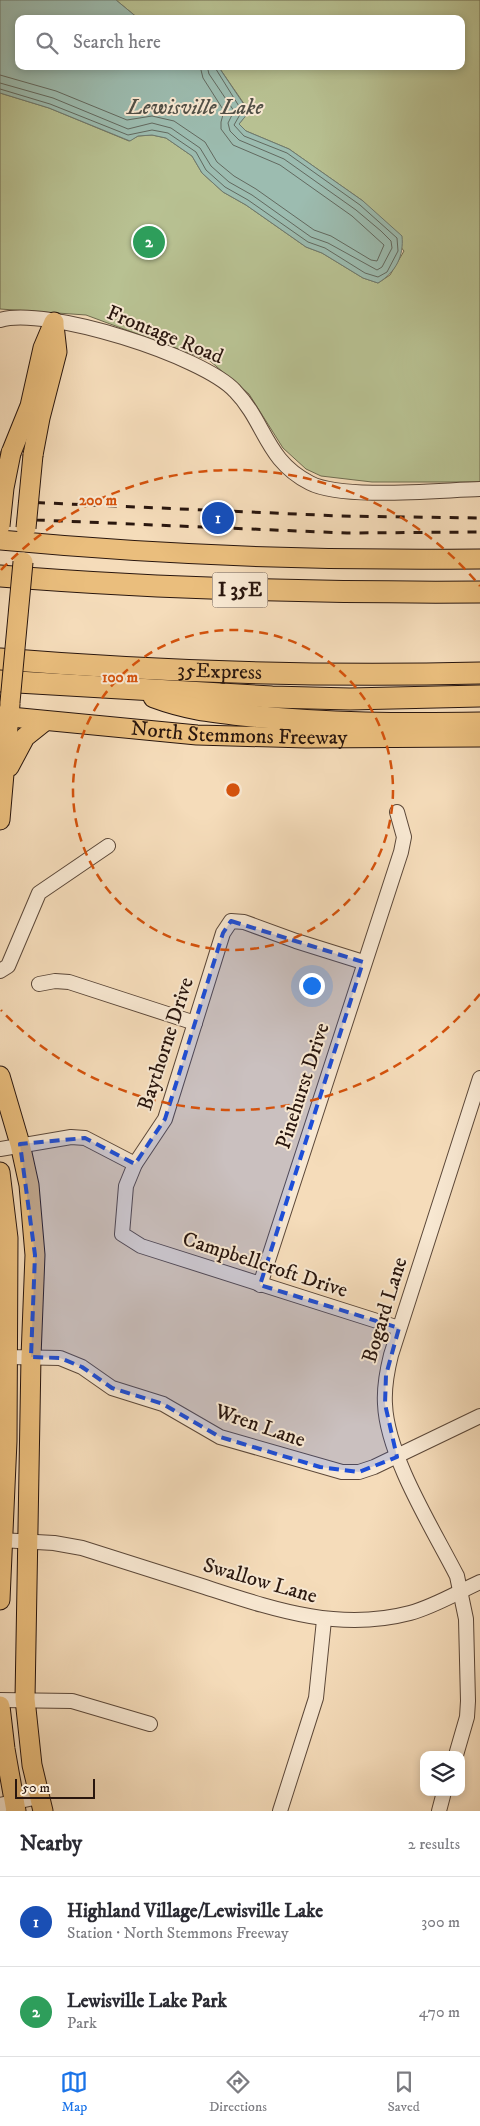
<!DOCTYPE html>
<meta charset="utf-8">
<style>
:root{--surface:#fff;--page:#f2f2f3;--text:#2b2b33;--muted:#7c7c81;--line:#e1e1e2;--accent:#1a73e8}
body{margin:0;font-family:"IM FELL DW Pica",serif;background:var(--page);color:var(--text)}
.controls{position:absolute;right:15px;bottom:15px;display:grid;overflow:hidden;border-radius:10px;box-shadow:0 2px 8px #0003}
.controls button{width:45px;height:45px;display:grid;place-items:center;padding:0;border:0;border-bottom:1px solid var(--line);background:var(--surface);color:var(--text);font:25px sans-serif}
.scale{position:absolute;left:15px;bottom:12px;width:80px;box-sizing:border-box;padding-left:5px;border:2px solid #29160e;border-top:0;font-size:14px;line-height:18px;white-space:nowrap;color:#29160e;-webkit-text-stroke:4px #f8e8d2;paint-order:stroke}
.you{position:absolute;left:311px;top:985px;width:18px;height:18px;margin:-12px;border:4px solid #fff;border-radius:50%;background:#1a73e8;box-shadow:0 0 0 8px #1a73e833}
.badge{display:grid;place-items:center;width:32px;height:32px;border-radius:50%;background:var(--accent);color:#fff;font-size:16px;font-weight:700}
.pin{position:absolute;translate:-50% -50%;border:2px solid #fff;box-shadow:0 1px 5px #0006}
.list{margin:0;padding:0;list-style:none}
h2{display:flex;justify-content:space-between;align-items:center;height:65px;margin:0;padding:0 20px;font-size:21px}
h2 small{font-size:16px;font-weight:400;color:var(--muted)}
.list li{display:grid;grid-template-columns:32px 1fr auto;gap:15px;align-items:center;box-sizing:border-box;height:90px;padding:0 20px;border-top:1px solid var(--line)}
.list b{display:block;font-size:19px;white-space:nowrap}
.list p{margin:0;font-size:16px;white-space:nowrap;color:var(--muted)}
.list em{font-size:16px;font-style:normal;color:var(--muted)}
.icon{flex:none;width:28px;height:28px;fill:none;stroke:currentColor;stroke-width:2;stroke-linecap:round;stroke-linejoin:round}
.map{position:relative;flex:none;width:480px;height:1811px;overflow:hidden}
.search{position:absolute;background:var(--surface);box-shadow:0 2px 8px #0003;left:15px;right:15px;top:15px;height:55px;display:flex;align-items:center;gap:12px;box-sizing:border-box;padding:0 18px;border-radius:10px;color:var(--muted);font-size:19px}
.sheet{height:245px;background:var(--surface)}
nav{display:flex;justify-content:space-around;align-items:center;box-sizing:border-box;height:70px;border-top:1px solid var(--line);background:var(--surface);font-size:14px;color:var(--muted)}
nav a{display:grid;justify-items:center;gap:2px}
nav .on{color:var(--accent)}
.map>svg:first-child{display:block}
.green{fill:#b8c192;stroke:#706c50}
.water{fill:#9cbcb0;stroke:#6e7a6f}
.lines{fill:none;stroke-linecap:round;stroke-linejoin:round}
.shore{stroke:#62695f;stroke-width:1}
.minor-casing{stroke:#5c4839;stroke-width:16}
.major-casing{stroke:#29160e;stroke-width:21}
.highway-casing{stroke:#29160e;stroke-width:23}
.minor{stroke:#f8e8d2;stroke-width:14}
.major{stroke:#eabe7d;stroke-width:19}
.highway{stroke:#eabe7d;stroke-width:21}
.rail{stroke:#29160e;stroke-width:3;stroke-dasharray:9 9;stroke-linecap:butt}
.major-bridge-casing{stroke:#29160e;stroke-width:21;stroke-linecap:butt}
.major-bridge{stroke:#eabe7d;stroke-width:19}
.marked{fill:#1d4ed8;fill-opacity:0.2;stroke:#1d4ed8;stroke-width:4;stroke-dasharray:10 6;stroke-linejoin:round}
.ring{fill:none;stroke:#d5520c;stroke-width:2.5;stroke-dasharray:9 6}
.labels{text-anchor:middle;dominant-baseline:central;stroke-width:4;stroke-linejoin:round;paint-order:stroke}
.shield{fill:#f8e8d2;stroke:#675549;stroke-width:1}
.shield-label{font-size:20px;font-weight:bold;fill:#29160e}
.street-label{font-size:21px;fill:#29160e;stroke:#f8e8d2}
.water-label{font-size:22px;font-style:italic;fill:#515047;stroke:#f8e8d2}
.centre{fill:#d5520c;stroke:#f8e8d2;stroke-width:2.5}
.ring-label{font-size:15px;text-anchor:middle;font-weight:bold;fill:#d5520c;stroke:#f8e8d2;stroke-width:4;stroke-linejoin:round;paint-order:stroke}
</style>
<div class="map">
<svg width="480" height="1811" viewBox="0 0 480 1811">
<rect width="100%" height="100%" fill="#f5dcba"/>
<filter id="stains"><feTurbulence type="fractalNoise" baseFrequency=".004" numOctaves="4"/><feColorMatrix values="0 0 0 0 .2 0 0 0 0 .09 0 0 0 0 .02 0 0 0 .5 -.17"/></filter>
<radialGradient id="worn" r=".72"><stop offset=".6" stop-color="#630" stop-opacity="0"/><stop offset="1" stop-color="#630" stop-opacity=".3"/></radialGradient>
<polygon class="green" points="116,0 480,0 480,482 372,482 321,476 306,469 283,448 249,394 210,361 86,315 0,309 0,93 49,108 129,141 138,136 152,135 166,138 192,156 202,173 223,192 246,205 306,247 322,253 363,278 378,283 390,275 404,251 363,201 289,149 246,131 239,124 249,111 218,66 461,66 461,19 139,19"/>
<path class="water" d="M0,0h116l23,19h-120v47h199l31,46 -10,12 7,7 43,18 74,52 39,35c2,20 -6,36 -24,47l-15,-5 -41,-25 -16,-6 -60,-42 -23,-13 -21,-19 -10,-17 -26,-18 -14,-3 -14,1 -8,5 -81,-33 -49,-15z"/>
<g class="lines">
<g class="shore">
<polyline points="0,75 56,91 127,120 152,116 174,121 205,142 217,162 234,176 256,189 314,230 331,236 371,260 377,261 384,245 352,216 280,165 233,145 221,129 221,122 224,111 203,78 200,66"/>
<polyline points="0,83 53,98 128,129 152,123 171,128 200,148 211,166 229,182 252,195 311,237 328,243 377,270 382,267 392,248 391,241 381,231 356,210 284,159 239,140 230,131 228,123 234,111 209,74 207,66"/>
<polyline points="0,89 50,104 128,135 152,130 168,133 196,152 206,170 225,187 248,200 308,242 325,248 365,273 378,277 387,272 398,251 397,238 360,205 287,153 244,136 234,125 242,111 214,66"/>
</g>
<g class="minor-casing">
<g id="minor">
<path d="M0,320c46,-14 203,36 235,71 31,32 30,69 75,92 33,17 130,7 170,6"/>
<polyline points="363,962 296,941 244,922 231,921 223,933 165,1119 135,1164 126,1186 122,1234 141,1246 399,1328"/>
<polyline points="0,971 8,966 39,893 108,846"/>
<polyline points="39,984 55,981 69,982 195,1023"/>
<polyline points="0,1149 71,1137 85,1138 135,1164"/>
<polyline points="260,1285 401,852 404,837 397,812"/>
<polyline points="0,1354 8,1357 60,1358 82,1367 112,1388 163,1404 220,1437 342,1472 359,1472 374,1467 480,1416"/>
<path d="M0,1540l54,3 28,5c41,13 82,26 123,39 68,22 133,45 205,26 25,-7 46,-20 70,-31"/>
<polyline points="0,1700 72,1701 150,1724"/>
<path d="M456,1755l11,-38 1,-16 -2,-82 -9,-43c-24,-47 -70,-120 -72,-172 -1,-16 2,-33 6,-49l89,-277"/>
<polyline points="0,1805 39,1797"/>
<polyline points="280,1811 316,1698 324,1620"/>
<polyline points="439,1811 444,1792"/>
</g>
</g>
<g class="major-casing">
<g id="major">
<polyline points="11,453 30,406 43,348 54,322"/>
<polyline points="33,455 40,418 57,352 54,325"/>
<path d="M0,540c160,15 320,21 480,19"/>
<path id="s1" d="M0,716l197,19 109,3 174,-1"/>
<polyline points="9,767 25,737 45,721"/>
<polyline points="0,820 10,704"/>
<polyline points="0,1076 20,1144 29,1185 35,1255 31,1357 25,1699 32,1765 43,1811"/>
<polyline points="0,1172 8,1238 7,1441 0,1600"/>
<polyline points="0,1706 5,1749 16,1811"/>
</g>
</g>
<g class="highway-casing">
<g id="highway">
<path d="M0,576c160,13 320,17 480,16"/>
<path id="s2" d="M0,659c160,13 319,18 480,14"/>
<polyline points="0,681 272,697 350,699 480,696"/>
<path d="M154,697c35,13 61,15 97,19 76,8 152,8 229,7"/>
</g>
</g>
<use href="#minor" class="minor"/>
<use href="#major" class="major"/>
<use href="#highway" class="highway"/>
<g class="rail">
<polyline points="0,501 341,516 480,518"/>
<polyline points="0,516 36,520 347,533 480,532"/>
</g>
<g class="major-bridge-casing">
<g id="major-bridge">
<polyline points="0,526 4,488 11,453"/>
<polyline points="26,528 33,455"/>
<polyline points="10,702 23,562"/>
</g>
</g>
<use href="#major-bridge" class="major-bridge"/>
</g>
<path class="marked" d="M231,921l132,41 -103,323 139,43 -13,47 -1,29 12,53 -38,15 -39,-5 -100,-30 -57,-33 -51,-16 -30,-21 -22,-9 -29,-1 4,-102 -15,-111 65,-6 50,26 30,-45 58,-186z"/>
<g class="ring">
<circle cx="233" cy="790" r="160"/>
<path d="M480 994A320 320 0 0 1 1 1010M1 570A320 320 0 0 1 480 586"/>
</g>
<g class="labels">
<rect class="shield" x="212.5" y="572.5" width="55" height="35" rx="4"/>
<g class="shield-label">
<text x="240" y="590">I 35E</text>
</g>
<g class="street-label">
<text transform="translate(165 335) rotate(22)">Frontage Road</text>
<text stroke="none"><textPath href="#s2" startOffset="220">35Express</textPath></text>
<text stroke="none"><textPath href="#s1" startOffset="240">North Stemmons Freeway</textPath></text>
<text transform="translate(166 1044) rotate(-72)">Baythorne Drive</text>
<text transform="translate(303 1086) rotate(-72)">Pinehurst Drive</text>
<text transform="translate(265 1265) rotate(18)">Campbellcroft Drive</text>
<text transform="translate(385 1310) rotate(-73)">Bogard Lane</text>
<text transform="translate(260 1426) rotate(19)">Wren Lane</text>
<text transform="translate(260 1581) rotate(16)">Swallow Lane</text>
</g>
<g class="water-label">
<text x="195" y="107">Lewisville Lake</text>
</g>
</g>
<circle cx="233" cy="790" r="8" class="centre"/>
<g class="ring-label">
<text x="98" y="505">200 m</text>
<text x="120" y="682">100 m</text>
</g>
<rect width="100%" height="100%" filter="url(#stains)"/>
<rect width="100%" height="100%" fill="url(#worn)"/>
</svg>
<div class="controls">
<button><svg class="icon" aria-label="layers" viewBox="0 0 24 24"><path d="M12 4l9 5-9 5-9-5zM3 14l9 5 9-5"/></svg></button>
</div>
<div class="scale">50 m</div>
<div class="you"></div>
<div class="pin badge" style="left:218px;top:518px;background:#1a4fb4">1</div>
<div class="pin badge" style="left:149px;top:242px;background:#2e9e5b">2</div>
<div class="search"><svg class="icon" aria-label="search" viewBox="0 0 24 24"><circle cx="10" cy="10" r="6"/><path d="M15 15l6 6"/></svg>Search here</div>
</div>
<section class="sheet">
<h2>Nearby<small>2 results</small></h2>
<ul class="list">
<li><span class="badge" style="background:#1a4fb4">1</span><div><b>Highland Village/Lewisville Lake</b><p>Station · North Stemmons Freeway</p></div><em>300 m</em></li>
<li><span class="badge" style="background:#2e9e5b">2</span><div><b>Lewisville Lake Park</b><p>Park</p></div><em>470 m</em></li>
</ul>
</section>
<nav>
<a class="on"><svg class="icon" aria-label="map" viewBox="0 0 24 24"><path d="M3 6l6-2 6 2 6-2v14l-6 2-6-2-6 2zM9 4v14M15 6v14"/></svg>Map</a>
<a><svg class="icon" aria-label="directions" viewBox="0 0 24 24"><path d="M12 3l9 9-9 9-9-9zM9 14v-3h6M13 9l2 2-2 2"/></svg>Directions</a>
<a><svg class="icon" aria-label="saved" viewBox="0 0 24 24"><path d="M7 4h10v16l-5-4-5 4z"/></svg>Saved</a>
</nav>
